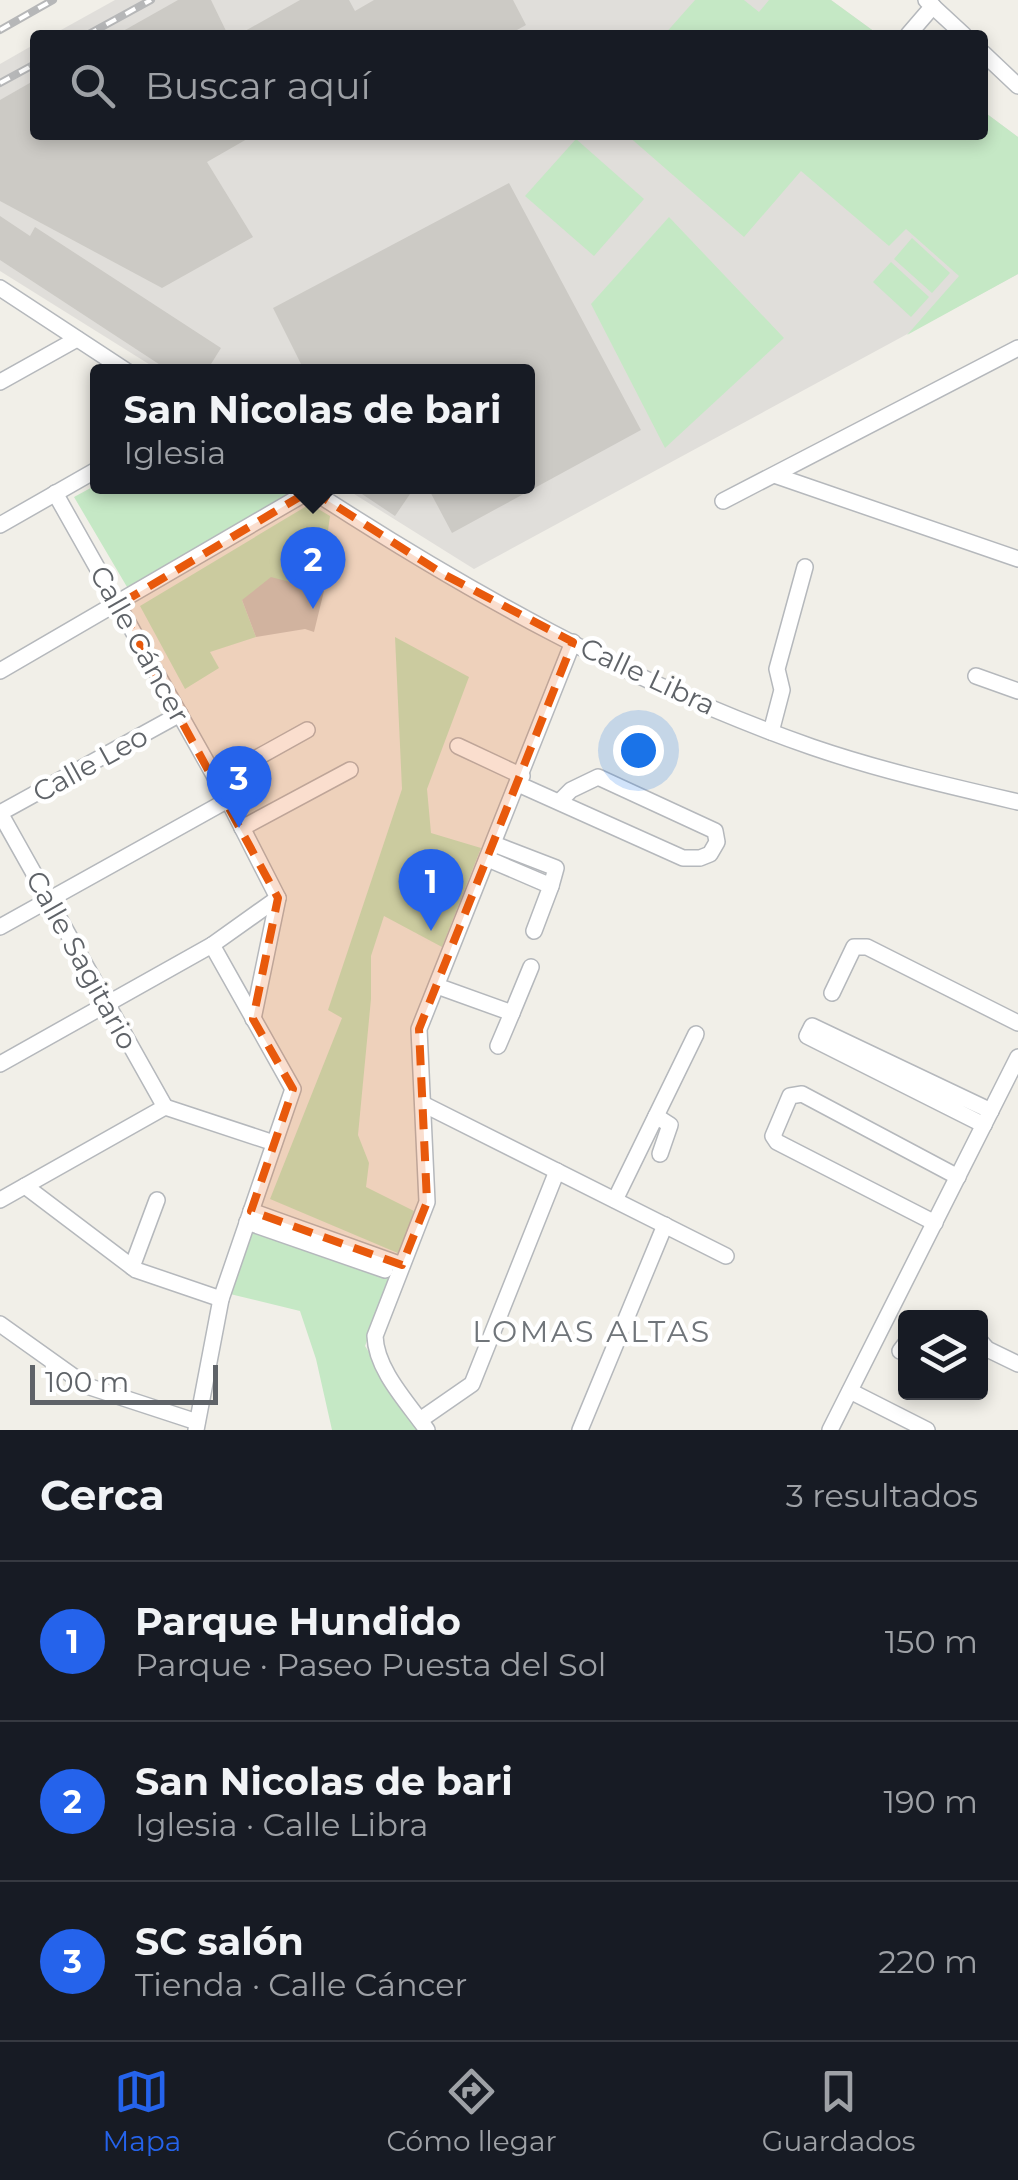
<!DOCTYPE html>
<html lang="es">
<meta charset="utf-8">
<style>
:root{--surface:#171b24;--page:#242831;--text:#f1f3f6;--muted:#9ea1a6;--line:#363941;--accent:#2563eb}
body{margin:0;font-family:Montserrat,sans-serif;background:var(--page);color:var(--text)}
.controls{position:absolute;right:30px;bottom:30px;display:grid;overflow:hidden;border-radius:10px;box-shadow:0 5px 15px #0003}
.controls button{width:90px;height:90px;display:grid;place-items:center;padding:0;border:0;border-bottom:2px solid var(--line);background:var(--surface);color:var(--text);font:50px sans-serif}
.scale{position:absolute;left:30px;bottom:25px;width:188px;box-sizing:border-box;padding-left:10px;border:5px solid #5f6368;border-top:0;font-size:28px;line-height:35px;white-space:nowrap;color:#5f6368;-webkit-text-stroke:8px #fff;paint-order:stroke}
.you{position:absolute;left:638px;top:750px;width:35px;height:35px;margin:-25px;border:8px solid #fff;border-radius:50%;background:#1a73e8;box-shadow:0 0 0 15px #1a73e833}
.badge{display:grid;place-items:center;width:65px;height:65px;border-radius:50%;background:var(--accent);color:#fff;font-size:32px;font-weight:700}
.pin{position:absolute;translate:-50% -82px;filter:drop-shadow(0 2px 5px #0008)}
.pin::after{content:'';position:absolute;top:52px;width:35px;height:30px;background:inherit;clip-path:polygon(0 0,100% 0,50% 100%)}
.popup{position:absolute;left:90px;top:364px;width:445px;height:130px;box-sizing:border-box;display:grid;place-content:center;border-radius:10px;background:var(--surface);filter:drop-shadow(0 2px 8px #0005);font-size:32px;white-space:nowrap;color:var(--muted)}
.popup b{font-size:38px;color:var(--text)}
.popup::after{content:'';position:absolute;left:50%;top:100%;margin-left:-20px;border:20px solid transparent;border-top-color:var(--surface)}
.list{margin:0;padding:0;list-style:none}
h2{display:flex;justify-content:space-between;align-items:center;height:130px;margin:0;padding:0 40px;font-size:42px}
h2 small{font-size:32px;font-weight:400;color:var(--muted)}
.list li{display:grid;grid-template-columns:65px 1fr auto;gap:30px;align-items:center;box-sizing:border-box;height:160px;padding:0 40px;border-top:2px solid var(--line)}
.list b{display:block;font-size:38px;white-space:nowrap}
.list p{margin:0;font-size:32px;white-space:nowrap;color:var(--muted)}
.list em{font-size:32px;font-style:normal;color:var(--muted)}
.icon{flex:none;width:55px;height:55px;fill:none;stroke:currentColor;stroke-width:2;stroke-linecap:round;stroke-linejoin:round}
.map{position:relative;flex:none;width:1018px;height:1430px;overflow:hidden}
.search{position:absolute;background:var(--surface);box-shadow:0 5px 15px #0003;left:30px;right:30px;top:30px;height:110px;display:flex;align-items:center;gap:25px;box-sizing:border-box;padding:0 35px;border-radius:10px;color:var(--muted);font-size:38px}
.sheet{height:610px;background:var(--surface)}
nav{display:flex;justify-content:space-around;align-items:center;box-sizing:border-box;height:140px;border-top:2px solid var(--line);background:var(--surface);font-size:28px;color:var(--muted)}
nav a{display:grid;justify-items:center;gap:5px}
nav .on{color:var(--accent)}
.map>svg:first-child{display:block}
.industrial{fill:#e0deda}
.green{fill:#c5e8c5}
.building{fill:#cccac5}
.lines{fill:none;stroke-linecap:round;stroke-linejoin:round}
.street-casing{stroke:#b5b8bc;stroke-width:18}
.street{stroke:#fff;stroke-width:15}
.rail-casing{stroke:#b6b7b8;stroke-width:8}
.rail{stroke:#fff;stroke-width:4;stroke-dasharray:11;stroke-linecap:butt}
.marked{fill:#e8590c;fill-opacity:0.2;stroke:#e8590c;stroke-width:8;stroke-dasharray:20 12;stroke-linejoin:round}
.labels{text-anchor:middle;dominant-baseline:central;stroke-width:9;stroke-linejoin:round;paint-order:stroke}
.street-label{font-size:28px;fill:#5f6368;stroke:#fff}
.neighbourhood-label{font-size:30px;letter-spacing:2.5px;fill:#70757a;stroke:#fff}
</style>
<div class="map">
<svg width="1018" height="1430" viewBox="0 0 1018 1430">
<rect width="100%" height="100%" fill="#f1efe8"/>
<g class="industrial">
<polygon points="115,0 831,0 879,35 52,35"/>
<polygon points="35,44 35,135 983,135 983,111 1018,137 1018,274 474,569 343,487 528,486 528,372 160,371 0,271 0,64"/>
</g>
<g class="green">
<polygon points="695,0 744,0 759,12 769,0 831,0 879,35 664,35"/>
<polygon points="983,111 1018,137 1018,274 907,335 959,276 906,229 889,246 801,171 744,237 627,135 983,135"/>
<polygon points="576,139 644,199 594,256 525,196"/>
<polygon points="669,217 784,338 665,448 591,304"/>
<polygon points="912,238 950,273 932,293 894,259"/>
<polygon points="891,262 929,297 911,317 873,282"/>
<polygon points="98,484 98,486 280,487 293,495 130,592 74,497"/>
<polygon points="310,504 330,516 320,590 242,600 256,637 210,652 219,668 185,689 140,606"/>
<polygon points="395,637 469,677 427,789 431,833 481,848 442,947 384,916 371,956 371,999 358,1135 369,1163 366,1187 414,1211 400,1254 270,1199 342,1018 328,1010 402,789"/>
<polygon points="252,1230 391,1278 365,1346 420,1430 332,1430 316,1359 300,1311 230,1294"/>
</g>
<g class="building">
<polygon points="178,0 211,0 228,35 116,35"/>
<polygon points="300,0 349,0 355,11 374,0 513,0 526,25 508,35 238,35"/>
<polygon points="35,80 35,135 254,135 207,162 253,237 162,288 0,201 0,100"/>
<polygon points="509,183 641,430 452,533 427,486 528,486 528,372 365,372 361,364 347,372 305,372 273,308"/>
<polygon points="0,216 30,236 35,227 221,348 206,372 171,372 0,260"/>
<polygon points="350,486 399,486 410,494 395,516"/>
<polygon points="271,577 324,591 314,632 305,629 256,637 242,600"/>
</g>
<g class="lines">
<g class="street-casing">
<g id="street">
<polyline points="926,0 964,35"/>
<polyline points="908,35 933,6"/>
<polyline points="983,53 1018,86"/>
<polyline points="0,288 128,372"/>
<polyline points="0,382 77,339"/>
<polyline points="777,476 1018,559"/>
<path d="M305,486c159,104 327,198 507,261 67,23 137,39 206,55"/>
<polyline points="55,493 228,800 278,898 253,1019"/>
<polyline points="723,501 1018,348"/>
<polyline points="0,525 98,469"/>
<polyline points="0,671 311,490"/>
<polyline points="976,676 1018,691"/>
<polyline points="771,732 782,690 777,669 805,567"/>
<polyline points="458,746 522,776"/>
<polyline points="217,780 307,730"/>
<polyline points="518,784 683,858 700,858 710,854 717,842 715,831 598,777 571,790 560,801"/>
<polyline points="0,813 165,1107"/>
<polyline points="0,813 180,714"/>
<polyline points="242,828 350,770"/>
<polyline points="494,844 556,868 551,886"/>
<polyline points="488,859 551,886 534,931"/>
<polyline points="0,927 228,800"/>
<polyline points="437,986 512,1013 498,1046"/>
<polyline points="832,993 854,947 867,947 1018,1023"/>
<polyline points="512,1013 531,967"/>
<polyline points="0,1064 212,945 278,898"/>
<polyline points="423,1104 726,1256"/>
<polyline points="656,1116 670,1125 660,1154"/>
<polyline points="984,1125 807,1036 812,1026 991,1111"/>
<polyline points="25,1186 136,1270 221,1299"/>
<polyline points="0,1200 165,1107 274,1143"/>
<polyline points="615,1200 696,1034"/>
<polyline points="251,1211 402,1265"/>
<polyline points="247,1222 385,1270"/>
<polyline points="935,1223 777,1142 773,1136 790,1096 802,1094 958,1177"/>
<polyline points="132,1267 157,1200"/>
<polyline points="0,1324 87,1386 197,1422"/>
<polyline points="980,1341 987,1349 1018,1364"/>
<polyline points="900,1351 906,1343"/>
<polyline points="850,1391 927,1430"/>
<polyline points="420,1420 472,1384 557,1171"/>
<polyline points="196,1430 221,1299 293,1089 212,945"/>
<path d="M427,1430c-19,-27 -51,-60 -52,-94l52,-134 -8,-173 154,-387"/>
<polyline points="580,1430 665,1225"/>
<polyline points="830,1430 1018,1057"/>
</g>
</g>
<use href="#street" class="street"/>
<g class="rail-casing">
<g id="rail">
<polyline points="0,30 53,0"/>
<polyline points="87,35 151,0"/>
<polyline points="0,83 35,64"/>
</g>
</g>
<use href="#rail" class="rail"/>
</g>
<path class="marked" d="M311,490l132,84 130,68 -154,387 8,173 -25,63 -151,-54 42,-122 -40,-70 25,-121 -160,-293z"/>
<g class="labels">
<g class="street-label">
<text transform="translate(140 644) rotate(61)">Calle Cáncer</text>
<text transform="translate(648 676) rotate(25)">Calle Libra</text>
<text transform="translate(90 764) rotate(-29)">Calle Leo</text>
<text transform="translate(82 960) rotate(61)">Calle Sagitario</text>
</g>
<g class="neighbourhood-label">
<text x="592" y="1331">LOMAS ALTAS</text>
</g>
</g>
</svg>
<div class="controls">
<button><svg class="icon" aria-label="layers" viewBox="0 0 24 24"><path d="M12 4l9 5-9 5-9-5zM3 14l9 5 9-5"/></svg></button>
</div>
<div class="scale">100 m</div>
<div class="you"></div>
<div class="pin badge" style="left:431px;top:931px">1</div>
<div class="pin badge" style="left:313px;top:609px">2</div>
<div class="popup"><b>San Nicolas de bari</b>Iglesia</div>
<div class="pin badge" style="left:239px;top:828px">3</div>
<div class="search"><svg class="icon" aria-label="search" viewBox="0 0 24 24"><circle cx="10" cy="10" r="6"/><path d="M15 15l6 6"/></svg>Buscar aquí</div>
</div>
<section class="sheet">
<h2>Cerca<small>3 resultados</small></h2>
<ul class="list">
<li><span class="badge">1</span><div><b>Parque Hundido</b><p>Parque · Paseo Puesta del Sol</p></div><em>150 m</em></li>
<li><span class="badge">2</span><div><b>San Nicolas de bari</b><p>Iglesia · Calle Libra</p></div><em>190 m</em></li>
<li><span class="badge">3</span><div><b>SC salón</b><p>Tienda · Calle Cáncer</p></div><em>220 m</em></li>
</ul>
</section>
<nav>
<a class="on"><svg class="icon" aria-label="map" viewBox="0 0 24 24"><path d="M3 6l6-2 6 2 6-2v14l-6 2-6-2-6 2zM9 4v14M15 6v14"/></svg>Mapa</a>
<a><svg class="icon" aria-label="directions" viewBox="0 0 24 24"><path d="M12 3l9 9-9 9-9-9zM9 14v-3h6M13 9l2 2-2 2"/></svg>Cómo llegar</a>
<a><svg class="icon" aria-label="saved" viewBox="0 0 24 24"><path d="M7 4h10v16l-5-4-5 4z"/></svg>Guardados</a>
</nav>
